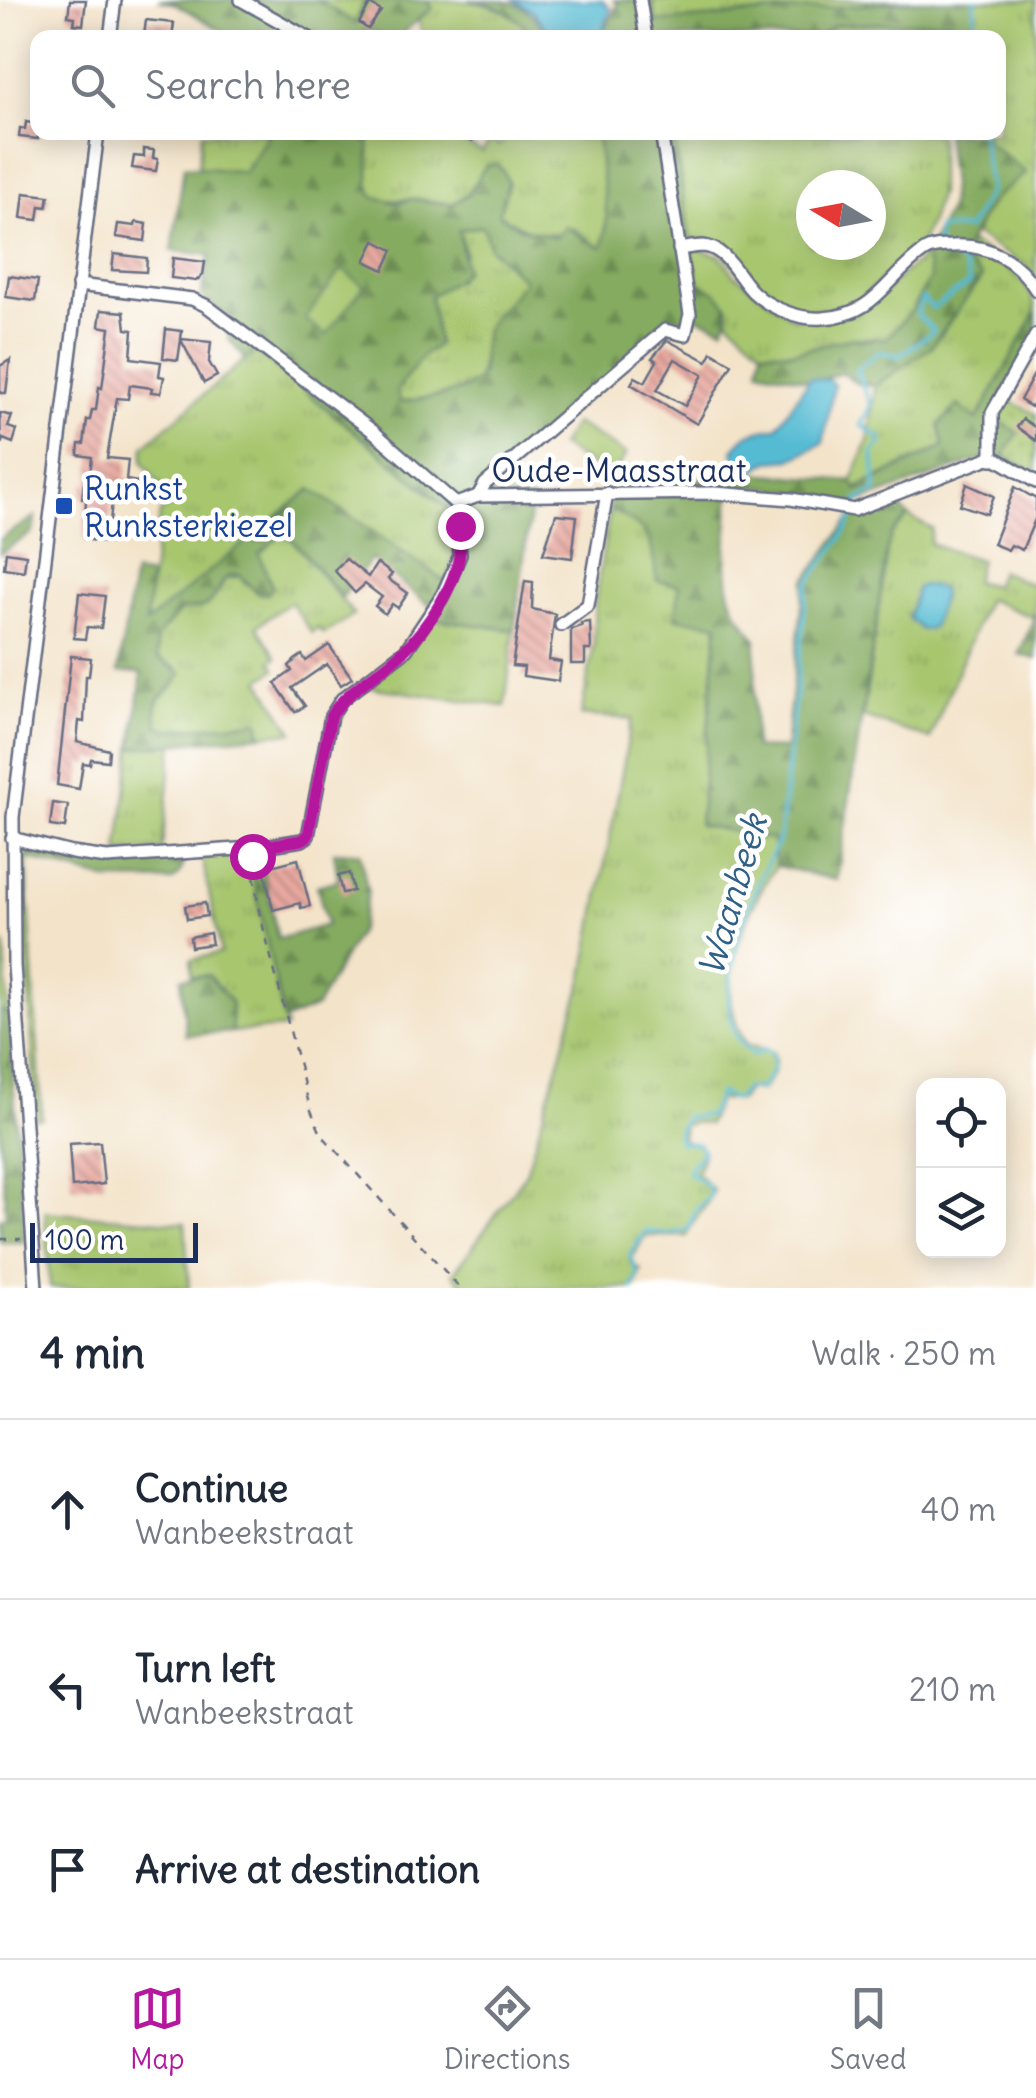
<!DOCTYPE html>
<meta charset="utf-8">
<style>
:root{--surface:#fff;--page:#f6f6f7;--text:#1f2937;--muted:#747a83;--line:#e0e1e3;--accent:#b5179e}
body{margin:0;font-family:Delius,sans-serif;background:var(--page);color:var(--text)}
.controls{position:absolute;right:30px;bottom:30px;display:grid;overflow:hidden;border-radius:20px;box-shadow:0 5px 25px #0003}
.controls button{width:90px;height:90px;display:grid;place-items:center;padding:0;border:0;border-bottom:2px solid var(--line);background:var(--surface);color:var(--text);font:50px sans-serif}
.compass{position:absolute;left:796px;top:170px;width:90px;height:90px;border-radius:50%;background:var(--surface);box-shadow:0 5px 25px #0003;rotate:280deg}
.scale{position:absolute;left:30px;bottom:25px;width:168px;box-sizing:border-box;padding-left:10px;border:5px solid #1b2f5e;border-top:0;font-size:28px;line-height:35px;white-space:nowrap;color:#1b2f5e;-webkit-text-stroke:8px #fff;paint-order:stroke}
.stop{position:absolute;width:30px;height:30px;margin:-22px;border:8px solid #b5179e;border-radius:50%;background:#fff}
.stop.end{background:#b5179e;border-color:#fff;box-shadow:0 2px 10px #0008}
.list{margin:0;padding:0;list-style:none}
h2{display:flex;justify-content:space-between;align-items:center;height:130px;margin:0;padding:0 40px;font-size:42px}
h2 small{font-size:32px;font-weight:400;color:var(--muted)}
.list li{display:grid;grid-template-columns:65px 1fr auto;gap:30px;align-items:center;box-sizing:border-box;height:180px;padding:0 40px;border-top:2px solid var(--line)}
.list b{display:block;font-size:38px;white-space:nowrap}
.list p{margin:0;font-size:32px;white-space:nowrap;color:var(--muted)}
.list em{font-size:32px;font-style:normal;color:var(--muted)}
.icon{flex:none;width:55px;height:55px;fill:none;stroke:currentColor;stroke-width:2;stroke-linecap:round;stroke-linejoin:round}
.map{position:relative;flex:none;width:1036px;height:1288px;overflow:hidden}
.search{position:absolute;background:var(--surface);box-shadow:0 5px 25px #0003;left:30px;right:30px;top:30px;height:110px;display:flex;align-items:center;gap:25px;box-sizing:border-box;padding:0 35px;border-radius:20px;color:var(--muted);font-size:38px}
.sheet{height:670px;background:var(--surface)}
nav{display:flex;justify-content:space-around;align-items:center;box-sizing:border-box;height:140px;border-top:2px solid var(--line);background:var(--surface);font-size:28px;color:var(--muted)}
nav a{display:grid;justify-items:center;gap:5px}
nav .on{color:var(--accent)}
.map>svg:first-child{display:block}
.grass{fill:url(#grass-tufts);stroke:#617a66;stroke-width:2.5;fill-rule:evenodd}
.forest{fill:url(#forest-firs);stroke:#506d60;stroke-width:2.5;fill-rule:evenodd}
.garden{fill:url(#garden-dots);stroke:#617a66;stroke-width:2.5}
.pitch{fill:#a7c66e;stroke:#617a66;stroke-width:2.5}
.water{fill:#55bbd3;stroke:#387598;stroke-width:2.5}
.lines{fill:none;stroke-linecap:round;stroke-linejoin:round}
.stream{stroke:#55bbd3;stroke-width:4}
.building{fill:url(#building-back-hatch);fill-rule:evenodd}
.minor-casing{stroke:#676e83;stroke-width:16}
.path{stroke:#676e83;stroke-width:2.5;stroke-dasharray:8 8;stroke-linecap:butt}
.minor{stroke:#fff;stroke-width:11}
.route{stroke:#b5179e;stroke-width:12}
.transit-dot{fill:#1a4fb4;stroke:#fff;stroke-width:4}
.labels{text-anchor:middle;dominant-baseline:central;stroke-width:9;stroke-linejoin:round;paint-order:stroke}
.street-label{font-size:32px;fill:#1b2f5e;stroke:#fff}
.transit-label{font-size:32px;fill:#164399;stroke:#fff;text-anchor:start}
.water-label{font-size:35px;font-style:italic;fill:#2f6087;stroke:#fff}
</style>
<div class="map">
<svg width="1036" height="1288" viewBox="0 0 1036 1288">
<defs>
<pattern id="grass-tufts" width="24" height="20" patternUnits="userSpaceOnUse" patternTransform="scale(2.5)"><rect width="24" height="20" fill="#a7c66e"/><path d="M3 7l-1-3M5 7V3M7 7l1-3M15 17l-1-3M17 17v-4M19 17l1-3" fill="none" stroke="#8faa62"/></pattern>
<pattern id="forest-firs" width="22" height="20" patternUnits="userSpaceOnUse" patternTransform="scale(2.5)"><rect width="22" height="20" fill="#85ab61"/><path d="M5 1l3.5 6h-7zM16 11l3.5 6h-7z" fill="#6c8c53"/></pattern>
<pattern id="garden-dots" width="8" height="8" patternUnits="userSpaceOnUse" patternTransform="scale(2.5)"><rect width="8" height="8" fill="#a7c66e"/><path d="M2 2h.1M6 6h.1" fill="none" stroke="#8faa62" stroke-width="1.8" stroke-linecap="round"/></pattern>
<pattern id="building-back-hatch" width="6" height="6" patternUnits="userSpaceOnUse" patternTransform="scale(2.5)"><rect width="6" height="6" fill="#e7a89f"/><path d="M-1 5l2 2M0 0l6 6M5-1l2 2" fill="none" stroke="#ba8985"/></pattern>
</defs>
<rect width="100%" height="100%" fill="#fff"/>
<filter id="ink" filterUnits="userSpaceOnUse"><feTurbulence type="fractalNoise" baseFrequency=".01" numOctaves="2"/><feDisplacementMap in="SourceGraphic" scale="20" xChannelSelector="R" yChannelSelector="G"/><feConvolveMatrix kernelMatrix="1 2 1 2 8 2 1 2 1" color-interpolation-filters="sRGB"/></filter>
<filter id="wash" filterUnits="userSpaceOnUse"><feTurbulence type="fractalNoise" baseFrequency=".0048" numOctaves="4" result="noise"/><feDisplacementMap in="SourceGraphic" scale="40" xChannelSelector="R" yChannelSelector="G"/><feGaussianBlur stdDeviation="2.25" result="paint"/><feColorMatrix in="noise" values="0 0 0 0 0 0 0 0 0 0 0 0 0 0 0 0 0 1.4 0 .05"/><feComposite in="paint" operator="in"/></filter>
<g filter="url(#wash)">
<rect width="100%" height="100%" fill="#f3e3c9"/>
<g class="grass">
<polygon points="317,0 365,0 355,24"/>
<path d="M426,0c43,0 81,0 108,37h-110l-6,-17 14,-12z"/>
<polygon points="652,0 921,0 656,22"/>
<polygon points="976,0 1036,0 1036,282 1026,266 975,235 980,219 997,195 984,139 988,133 998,132 998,38 975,37"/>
<polygon points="950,21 949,37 817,38 835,25"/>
<polygon points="202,133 269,133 245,172 198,167"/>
<path d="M369,133h75l38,19 9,-12 8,6 10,-13h69l19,5 10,79 -4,29 -7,-1 -22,-16c-27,12 -53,0 -76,-16l11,-30 -6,-13c-21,10 -31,21 -50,34 -13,-1 -28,-5 -41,-5 -15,0 -25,5 -39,-3l-4,-12z"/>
<path d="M673,133h266v59l-8,27 -11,25 -65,61 -36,5 -38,-5 -19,-12 -48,-49 -24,-5zM811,185h60v60h-60z"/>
<polygon points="483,226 490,248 525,279 514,297 489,323 478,381 451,394 399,402 396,391 422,357 438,344 429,296 457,279 465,254 459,230"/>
<path d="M971,244c25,12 63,38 65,68l-59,108 -33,26 -89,43 -3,-8 16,-40 7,-55 11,-8 74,-122z"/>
<polygon points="691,247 719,255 735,275 794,318 860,311 925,255 930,278 911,312 885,339 849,338 794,352 762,350 728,319 728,306 717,293 697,283"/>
<polygon points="256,350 447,508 454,502 456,545 446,582 311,489 145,624 160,513 173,503 143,462 144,446"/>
<path d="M610,509c26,14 44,19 43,51l65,64 -19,200 74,15 3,27c-33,48 -65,126 -29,179l26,7c6,17 -2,26 -12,39l-13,-2 -8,11 -21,-1 -11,25 -14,-2 -10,3 -2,15 18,5 3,9 -6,19 16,17c-6,19 -21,29 -26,46h-42l-15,26 11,8 -7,18h-168l-13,-14 73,-101 58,-197 48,-257 -51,-4 13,-70 1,-44z"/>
<polygon points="908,516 932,529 930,544 980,560 974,581 994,586 1000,571 1032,585 1036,578 1034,618 987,599 930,739 863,717 887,550 891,535"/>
<path d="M285,531l69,84 -30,19 -6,-6 -6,5 -22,-31 -33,24 20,32 -6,3 5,8 -16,11 33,52 -32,3 -2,-14 -91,9 -10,-5c-5,-23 1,-29 19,-43v-13l-19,-11 -2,-21 26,-27c24,-3 33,-7 42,-31l17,-3 4,7 27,4 -13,-33z"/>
<polygon points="433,619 514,630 505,706 367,687"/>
<polygon points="173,744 162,849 118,852 132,748"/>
<polygon points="33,846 28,858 28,888 42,1118 36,1119 23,882 23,851"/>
<polygon points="248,854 286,1028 232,1032 231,1002 208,975 192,976 191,960 221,953 202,857"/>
<polygon points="0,945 5,945 8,1011 0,1012"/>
<polygon points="45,1212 185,1223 189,1288 50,1288"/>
</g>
<g class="forest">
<polygon points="158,0 317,0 355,23 365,0 426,0 432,8 405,31 404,37 384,37 367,29 360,37 234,38 176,4"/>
<path d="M469,0c47,0 54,0 82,37h-17c-16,-22 -37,-34 -65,-37z"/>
<polygon points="612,0 652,0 656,22 921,0 976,0 975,37 949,37 950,21 835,25 817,38 601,38 618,3"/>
<path d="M269,132l100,1v51l4,12 24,7 13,-4 43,5 15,-10 18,-29 10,-1c20,15 8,30 3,50l21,14 36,9 9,-11 31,19 7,1 4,-29 -10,-79 -19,-5h95l24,149 20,11 11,13v13l-5,9 -28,-12 -16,11 -13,-1 -182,165 48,8 -18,131 -81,-11c27,-44 43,-70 27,-122l-12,11 -192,-157 -10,9 -18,-22 4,-19 -31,-23 9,-41 -38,-4 12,-85 61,6zM483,226l7,22 34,32c-9,16 -24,27 -34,42 -10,15 -7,30 -8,46 -1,27 -62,30 -82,34l-3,-12 25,-33 16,-13 -8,-48 27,-17 8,-9 -6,-40z"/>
<path d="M945,133h43l-4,6 42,34c-18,14 -36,25 -46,47 -7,14 -10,24 -20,36l22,21 -51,70 -56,39 -19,-3 -14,-11 -25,10 -58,-13 3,-19 32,2 55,-14 36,1 26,-27 19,-34 -5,-23 24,-47 2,-24z"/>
<path d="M1036,312v37l-7,14 -7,-4 -21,37 9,5 -13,19 22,13 -15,22 32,21 -40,-22 -145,51 -59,-14 -28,-4 -34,1 -4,63 3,40 6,18 21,30 -2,109 31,1 20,-168 48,-66 41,-14 14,15 -17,19 -4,15 -50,330 -61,-14 -3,-27 -74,-14 19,-201 -42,-6 3,-33 -22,-4c-8,-47 -2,-47 -47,-72l3,-32 99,2 2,-9 138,11 4,8 88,-42 -5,-22 19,-20 19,15z"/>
<path d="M311,489l135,93 -16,24 -59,-47 -29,38 -57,-66 -26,23 13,34 -4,6 -11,-1c-5,-4 -13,-15 -18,-17 -17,-8 -21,24 -33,30 -7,3 -17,3 -25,4l-25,28 2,20 23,15c-10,25 -31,16 -23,52l10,5 92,-9 1,14 -129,13 10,-75 -24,-1 16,-99 17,3 -5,47z"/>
<polygon points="36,516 33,532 0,554 0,539"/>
<polygon points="1036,613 1036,659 1019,654"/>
<polygon points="33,846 64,855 176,858 184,862 180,874 172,881 106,880 28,858"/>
<polygon points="334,852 360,853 368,893 360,929 316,1007 284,1021 248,854 260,853 278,939 327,925 317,886 338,880"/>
<polygon points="208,975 231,1002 232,1032 186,1035 181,978"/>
<polygon points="8,1011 24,1229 24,1242 0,1242 0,1218 6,1217 0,1136 0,1012"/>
</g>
<polygon class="garden" points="1010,401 1036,414 1036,473 1004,455 1019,433 997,420"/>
<g class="pitch">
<polygon points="342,269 364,286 326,335 305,319"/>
<polygon points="574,423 626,454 612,478 560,446"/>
</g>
<g class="water">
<polygon points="514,0 602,0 611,9 600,37 551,37 533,11"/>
<path d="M810,378l19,2 5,5 -11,58 -32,16 -22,2 -11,7 -13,1 -9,-8 -3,-10c15,-22 20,-18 44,-24z"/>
<polygon points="924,585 940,588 943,593 932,628 921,630 908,618 917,587"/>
</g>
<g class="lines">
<g class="stream">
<polyline points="974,38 975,0"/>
<polyline points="857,504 858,500 876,491 873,452 881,443 881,438 861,425 871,405 856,370 879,351 899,356 934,331 917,314 922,298 933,308 970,283 964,265 937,245 938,228 968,229 990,190 981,132"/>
<path d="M632,1288l6,-14 -8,-19 16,-24 23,3 19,-4 7,-19 15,-15 -1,-10 -21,-14 15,-21 -5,-7 -19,-2 -1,-10 8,-15 24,-2 10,-22 15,7 11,-12h16l12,-20 -2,-14 -7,-5 -12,6c-5,-5 -13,-12 -16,-18 -20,-37 3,-108 17,-145 8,-20 19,-37 26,-57l27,-248c12,-25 36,-44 45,-70"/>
</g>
</g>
<g id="blocks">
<g class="building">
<polygon points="70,0 86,0 83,25 74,24 75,17 68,16"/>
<polygon points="370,4 381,11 368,29 359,23"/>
<polygon points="146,20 174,23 172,38 144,36"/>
<polygon points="26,122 38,124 38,139 19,137 20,128 25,129"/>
<polygon points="144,149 154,150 153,158 158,159 156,171 132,168 134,156 144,157"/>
<polygon points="24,193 49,196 47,207 40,206 38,220 21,218"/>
<polygon points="136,222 147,224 145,241 116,237 118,224 135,226"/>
<polygon points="375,241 393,250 384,270 365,261"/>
<polygon points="114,254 147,258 146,272 112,270"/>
<polygon points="173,258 205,262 203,275 196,281 171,278"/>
<polygon points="9,276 38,280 35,301 6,297"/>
<polygon points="101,310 124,312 126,329 133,330 131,358 161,362 159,376 164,377 161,393 151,392 152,388 130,385 128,399 117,398 107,458 128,460 126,480 138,482 137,493 116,491 115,501 112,501 108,543 84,539 86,499 82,498 84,483 89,484 92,457 78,455 79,444 84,444 87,420 90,420 92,410 96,410 99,387 102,388 110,328 99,326"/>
<polygon points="166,329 182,331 181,339 211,342 209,362 217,376 204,383 181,340 178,360 163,358"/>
<path d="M667,340l40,21 5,-9 20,12 -35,60 -66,-40 4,-7 10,5 12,-21 -5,-3zM675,359l28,16 -18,31 -28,-16z"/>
<polygon points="10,360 6,393 0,393 0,366"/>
<polygon points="1036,371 1036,399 1031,407 1020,400"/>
<polygon points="0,413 12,416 8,427 17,430 13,443 3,439 1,445"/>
<polygon points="1023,419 1036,428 1036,441 1017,427"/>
<polygon points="967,484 994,496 987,514 960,505"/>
<polygon points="1015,487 1036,499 1036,517 1022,550 1011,545 1008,550 993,544"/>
<polygon points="556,514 577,516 572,558 543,554"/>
<polygon points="6,552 26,555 24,571 4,568"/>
<polygon points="346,559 368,577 377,563 392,574 388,579 408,593 398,608 392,604 385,614 375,606 382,597 365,584 355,593 334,570"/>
<polygon points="525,581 533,582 532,609 555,614 549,660 561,662 558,681 523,676 524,667 512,666"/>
<polygon points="79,593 105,596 101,628 87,627 85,639 74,638"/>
<polygon points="590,622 591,650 585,650 585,664 571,664 571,629 582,626 581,623"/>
<polygon points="329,645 352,678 341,685 327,664 292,688 305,706 295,712 275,683 292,671 289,666 295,660 302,655 306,661"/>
<polygon points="71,656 91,658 89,676 86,676 84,722 79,721 77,742 109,750 108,761 91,759 90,764 83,763 79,789 57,785"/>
<polygon points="53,803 68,805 65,828 50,826"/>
<polygon points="298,859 310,906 301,908 300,903 273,910 264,868"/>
<polygon points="349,873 353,891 342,893 338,876"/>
<polygon points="205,903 207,916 187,919 185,906"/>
<polygon points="210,933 212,944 191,947 190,937"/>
<polygon points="100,1142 104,1184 72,1187 69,1144"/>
</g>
</g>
</g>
<g filter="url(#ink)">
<use href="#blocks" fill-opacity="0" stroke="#676e83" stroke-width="2.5"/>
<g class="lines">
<g class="minor-casing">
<g id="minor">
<polyline points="241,0 309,38"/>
<polyline points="640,0 646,38"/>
<polyline points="110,38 115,0"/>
<polyline points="468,132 471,134"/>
<path d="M679,249c8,-1 16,-3 24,-3 24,2 34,30 50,46 17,16 46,28 70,26 53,-3 63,-40 100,-66 8,-6 20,-6 30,-6 35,-2 65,14 83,44"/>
<polyline points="78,285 192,299 207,306 374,432 456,504"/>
<polyline points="992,459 992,413 1036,335"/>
<polyline points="478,496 485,484 665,330 685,335 690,314 661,132"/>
<polyline points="456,504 478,496 715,493 791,499 854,510 988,458 997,459 1036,482"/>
<polyline points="561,625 588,605 607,493"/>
<polyline points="12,838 72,853 107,858 252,848 302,840 308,836 331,716 342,699 406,650 442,596 460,555 456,504"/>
<polyline points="36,1288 14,965 13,817 98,132"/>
</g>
</g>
<g class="path">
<polyline points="252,860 259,911 310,1108 321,1134 460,1288"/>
<polyline points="0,1239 21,1239"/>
</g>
<use href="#minor" class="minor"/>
</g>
</g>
<g class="lines" filter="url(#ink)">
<path class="route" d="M252,856v-8l50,-8 6,-4 23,-120c15,-24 38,-36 59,-53 29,-23 61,-67 69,-105 2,-10 1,-21 1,-32"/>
</g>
<rect class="transit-dot" x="54" y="496" width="20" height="20" rx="5"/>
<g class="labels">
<g class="street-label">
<text x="619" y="470">Oude-Maasstraat</text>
</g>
<g class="transit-label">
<text x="84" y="488">Runkst<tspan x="84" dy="37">Runksterkiezel</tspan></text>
</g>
<g class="water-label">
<text transform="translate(732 895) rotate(-74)">Waanbeek</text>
</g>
</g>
</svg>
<div class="controls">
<button><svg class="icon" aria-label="locate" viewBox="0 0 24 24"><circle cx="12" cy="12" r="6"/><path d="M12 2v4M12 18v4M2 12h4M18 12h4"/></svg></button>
<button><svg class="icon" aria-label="layers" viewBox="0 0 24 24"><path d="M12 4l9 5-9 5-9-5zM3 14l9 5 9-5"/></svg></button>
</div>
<svg class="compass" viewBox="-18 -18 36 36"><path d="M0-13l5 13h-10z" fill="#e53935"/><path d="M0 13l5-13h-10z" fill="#747a83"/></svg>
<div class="scale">100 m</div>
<div class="stop" style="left:252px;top:856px"></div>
<div class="stop end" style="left:460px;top:526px"></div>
<div class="search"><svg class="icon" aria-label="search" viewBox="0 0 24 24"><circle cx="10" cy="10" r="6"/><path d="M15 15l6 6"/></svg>Search here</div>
</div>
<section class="sheet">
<h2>4 min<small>Walk · 250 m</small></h2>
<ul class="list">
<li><svg class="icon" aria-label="ahead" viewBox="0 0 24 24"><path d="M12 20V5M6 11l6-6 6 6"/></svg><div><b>Continue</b><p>Wanbeekstraat</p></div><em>40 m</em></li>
<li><svg class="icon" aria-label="left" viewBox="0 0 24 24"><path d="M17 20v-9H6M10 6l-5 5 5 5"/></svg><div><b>Turn left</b><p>Wanbeekstraat</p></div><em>210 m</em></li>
<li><svg class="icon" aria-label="arrive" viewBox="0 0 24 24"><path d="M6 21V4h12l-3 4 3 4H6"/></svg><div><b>Arrive at destination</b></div></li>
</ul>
</section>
<nav>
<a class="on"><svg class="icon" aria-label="map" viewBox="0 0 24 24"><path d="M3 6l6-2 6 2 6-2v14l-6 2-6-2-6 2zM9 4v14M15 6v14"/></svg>Map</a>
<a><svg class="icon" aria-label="directions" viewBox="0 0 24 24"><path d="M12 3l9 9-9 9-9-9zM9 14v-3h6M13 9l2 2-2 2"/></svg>Directions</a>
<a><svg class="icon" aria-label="saved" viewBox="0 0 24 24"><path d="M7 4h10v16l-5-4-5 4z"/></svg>Saved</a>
</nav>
